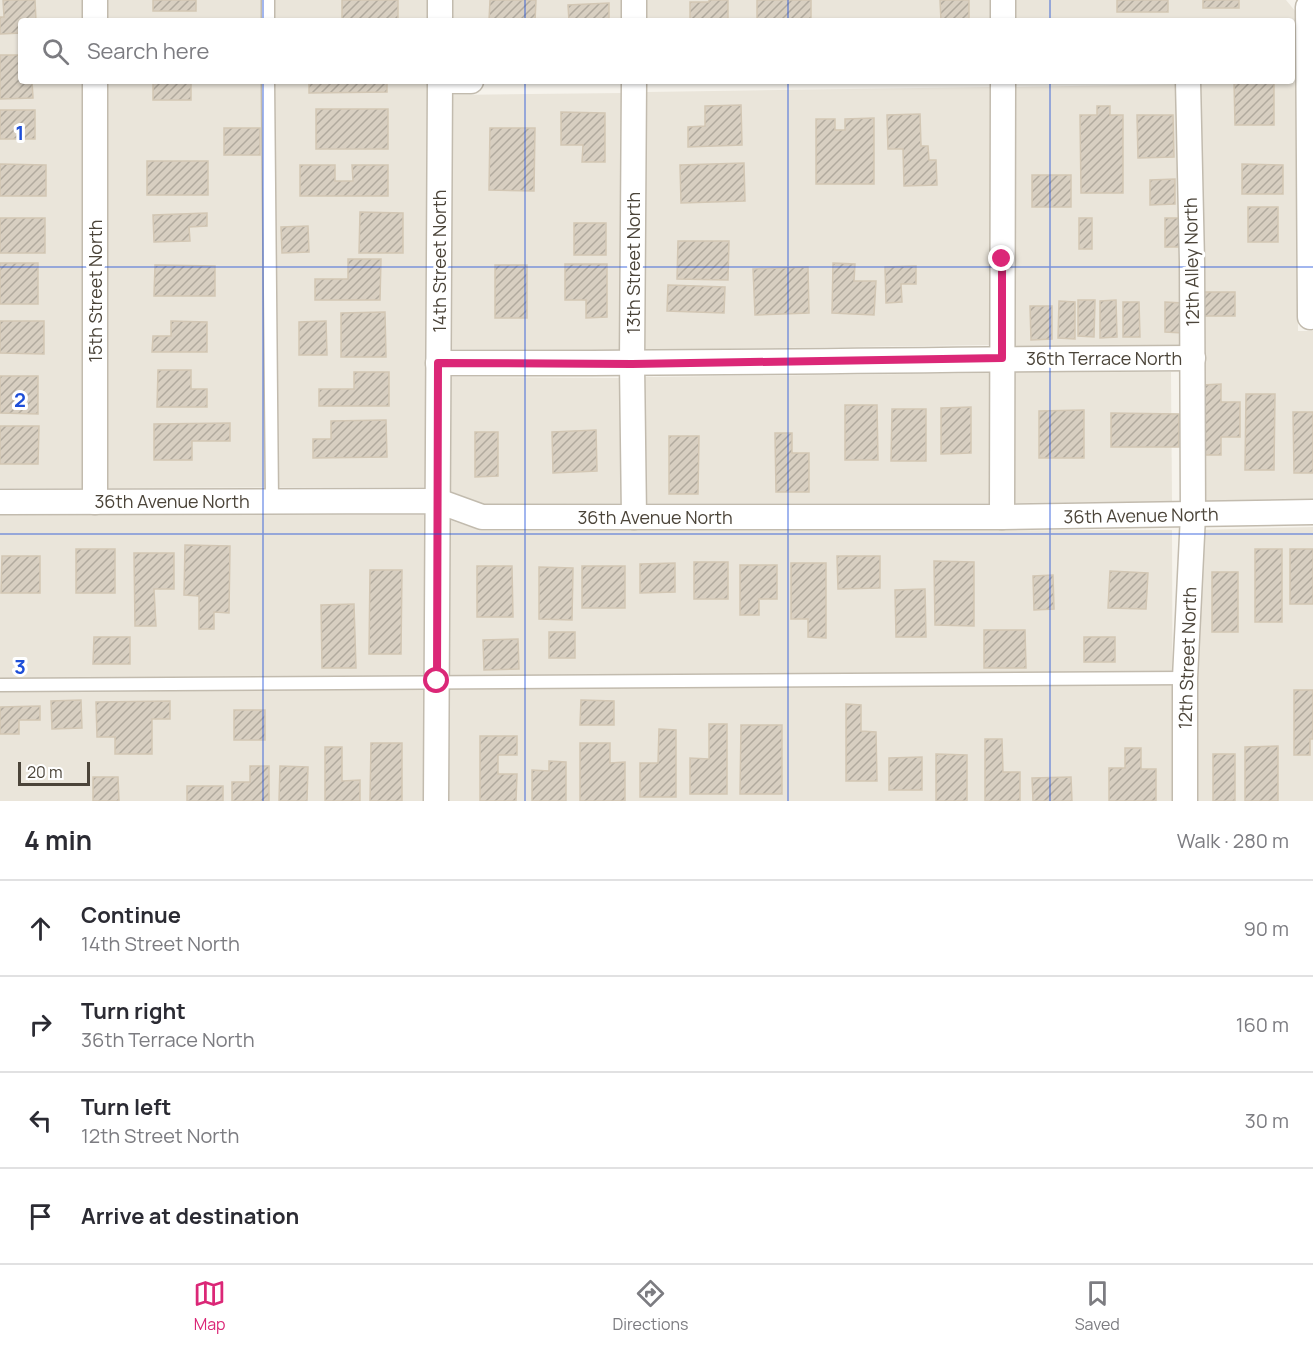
<!DOCTYPE html>
<meta charset="utf-8">
<style>
:root{--surface:#fff;--page:#f7f7f7;--text:#2b2b33;--muted:#7c7c81;--line:#e1e1e2;--accent:#db2777}
body{margin:0;font-family:Manrope,sans-serif;background:var(--page);color:var(--text)}
.scale{position:absolute;left:18px;bottom:15px;width:72px;box-sizing:border-box;padding-left:6px;border:3px solid #4b4439;border-top:0;font-size:16px;line-height:21px;white-space:nowrap;color:#4b4439;-webkit-text-stroke:4px #fff;paint-order:stroke}
.stop{position:absolute;width:18px;height:18px;margin:-14px;border:4px solid #db2777;border-radius:50%;background:#fff}
.stop.end{background:#db2777;border-color:#fff;box-shadow:0 2px 6px #0008}
.list{margin:0;padding:0;list-style:none}
h2{display:flex;justify-content:space-between;align-items:center;height:78px;margin:0;padding:0 24px;font-size:26px}
h2 small{font-size:20px;font-weight:400;color:var(--muted)}
.list li{display:grid;grid-template-columns:39px 1fr auto;gap:18px;align-items:center;box-sizing:border-box;height:96px;padding:0 24px;border-top:2px solid var(--line)}
.list b{display:block;font-size:22px;white-space:nowrap}
.list p{margin:0;font-size:20px;white-space:nowrap;color:var(--muted)}
.list em{font-size:20px;font-style:normal;color:var(--muted)}
.icon{flex:none;width:33px;height:33px;fill:none;stroke:currentColor;stroke-width:2;stroke-linecap:round;stroke-linejoin:round}
.map{position:relative;flex:none;width:1313px;height:801px;overflow:hidden}
.search{position:absolute;background:var(--surface);box-shadow:0 2px 4px #0004;left:18px;right:18px;top:18px;height:66px;display:flex;align-items:center;gap:15px;box-sizing:border-box;padding:0 21px;border-radius:6px;color:var(--muted);font-size:22px}
.sheet{height:462px;background:var(--surface)}
nav{display:flex;justify-content:space-around;align-items:center;box-sizing:border-box;height:84px;border-top:2px solid var(--line);background:var(--surface);font-size:16px;color:var(--muted)}
nav a{display:grid;justify-items:center;gap:3px}
nav .on{color:var(--accent)}
.map>svg:first-child{display:block}
.residential{fill:#eae5da}
.building{fill:url(#building-hatch);stroke:#d3c7b4;stroke-width:1.5}
.lines{fill:none;stroke-linecap:round;stroke-linejoin:round}
.lane-casing{stroke:#c2bbae;stroke-width:15}
.street-casing{stroke:#c2bbae;stroke-width:27}
.lane{stroke:#fff;stroke-width:12}
.street{stroke:#fff;stroke-width:24}
.route{stroke:#db2777;stroke-width:8}
.grid{fill:none;stroke:#1d4ed8;stroke-width:1.5;stroke-opacity:0.55}
.labels{text-anchor:middle;dominant-baseline:central;stroke-width:6;stroke-linejoin:round;paint-order:stroke}
.street-label{font-size:18px;fill:#4b4439;stroke:#fff}
.grid-label{font-size:20px;text-anchor:middle;font-weight:bold;fill:#1d4ed8;stroke:#fff;stroke-width:6;stroke-linejoin:round;paint-order:stroke}
</style>
<div class="map">
<svg width="1313" height="801" viewBox="0 0 1313 801">
<defs>
<pattern id="building-hatch" width="6" height="6" patternUnits="userSpaceOnUse" patternTransform="scale(1.5)"><rect width="6" height="6" fill="#d8cfc1"/><path d="M-1 1l2-2M0 6l6-6M5 7l2-2" fill="none" stroke="#b1aa9e"/></pattern>
</defs>
<rect width="100%" height="100%" fill="#f6f3ec"/>
<g class="residential">
<polygon points="0,0 83,0 83,21 21,21 21,81 83,81 83,488 0,488"/>
<rect x="108" y="0" width="320" height="21"/>
<rect x="452" y="0" width="170" height="21"/>
<rect x="647" y="0" width="343" height="21"/>
<polygon points="1015,0 1286,0 1296,12 1298,331 1313,331 1313,499 1200,501 1198,81 1292,81 1292,21 1015,21"/>
<polygon points="108,81 427,81 425,487 107,488"/>
<polygon points="1182,84 1182,349 1025,352 1015,345 1015,87"/>
<polygon points="990,87 990,345 644,350 646,92"/>
<polygon points="622,93 620,350 451,349 452,95"/>
<polygon points="1015,372 1171,372 1172,502 1015,503"/>
<polygon points="990,373 990,503 646,503 644,377"/>
<polygon points="450,377 620,378 622,503 484,504 450,491"/>
<polygon points="0,515 425,515 424,801 0,801"/>
<polygon points="450,520 482,531 1172,530 1173,801 448,801"/>
<polygon points="1313,527 1313,801 1198,801 1197,530"/>
</g>
<g class="building">
<polygon points="3,0 35,0 36,21 21,21 21,33 0,34 0,17 4,17"/>
<rect x="153" y="0" width="43" height="11"/>
<rect x="342" y="0" width="56" height="21"/>
<polygon points="490,0 536,0 535,21 489,21"/>
<polygon points="709,0 728,0 728,21 690,21 690,2 709,2"/>
<rect x="757" y="0" width="54" height="21"/>
<polygon points="940,0 969,0 969,21 941,21"/>
<rect x="1117" y="0" width="51" height="12"/>
<rect x="1203" y="0" width="36" height="8"/>
<polygon points="609,3 609,21 569,21 568,5"/>
<polygon points="0,55 21,55 21,81 32,81 33,98 0,99"/>
<rect x="153" y="81" width="38" height="19"/>
<polygon points="309,81 387,81 387,92 309,93"/>
<polygon points="1234,81 1274,81 1274,125 1235,125"/>
<polygon points="741,105 742,145 688,147 688,127 705,126 705,106"/>
<polygon points="1097,106 1110,106 1110,115 1123,115 1123,193 1081,193 1080,115 1097,115"/>
<rect x="316" y="109" width="72" height="40"/>
<rect x="0" y="110" width="35" height="29"/>
<polygon points="561,112 605,113 605,162 582,162 583,145 561,145"/>
<polygon points="920,114 921,146 928,146 929,160 936,160 937,185 904,186 903,149 888,149 887,115"/>
<polygon points="1137,115 1173,115 1174,157 1138,158"/>
<polygon points="874,118 874,184 816,184 816,119 835,119 835,130 845,130 845,119"/>
<rect x="224" y="128" width="36" height="27"/>
<polygon points="490,128 535,128 534,191 489,190"/>
<rect x="147" y="161" width="61" height="34"/>
<polygon points="744,163 745,201 681,203 680,165"/>
<polygon points="0,164 46,165 46,196 0,196"/>
<polygon points="1242,164 1283,165 1283,194 1242,194"/>
<polygon points="300,165 335,165 335,181 353,181 352,165 388,165 388,196 300,196"/>
<rect x="1032" y="175" width="39" height="32"/>
<polygon points="1175,179 1175,204 1150,205 1150,180"/>
<rect x="1248" y="207" width="30" height="35"/>
<polygon points="360,212 403,213 403,253 359,253"/>
<polygon points="207,213 207,226 189,227 190,241 154,242 153,215"/>
<rect x="0" y="218" width="45" height="35"/>
<rect x="1079" y="218" width="13" height="31"/>
<polygon points="1165,218 1179,218 1180,247 1165,247"/>
<rect x="574" y="223" width="32" height="32"/>
<polygon points="308,226 309,252 282,253 281,227"/>
<polygon points="678,241 729,241 728,280 677,279"/>
<polygon points="348,259 381,259 380,300 315,300 315,279 348,279"/>
<rect x="0" y="263" width="38" height="41"/>
<polygon points="833,263 855,264 854,281 876,281 874,315 832,313"/>
<polygon points="565,264 607,264 607,317 586,318 586,300 565,300"/>
<polygon points="155,265 215,266 215,296 154,296"/>
<rect x="495" y="265" width="32" height="53"/>
<polygon points="916,266 916,284 901,284 902,302 886,303 885,267"/>
<polygon points="808,267 809,313 755,315 753,269"/>
<polygon points="668,285 725,287 724,313 667,311"/>
<rect x="1200" y="292" width="35" height="24"/>
<polygon points="1078,300 1095,300 1094,337 1078,336"/>
<polygon points="1116,300 1117,337 1100,338 1100,301"/>
<polygon points="1059,301 1075,302 1075,339 1058,338"/>
<polygon points="1123,302 1139,302 1140,337 1123,337"/>
<polygon points="1165,302 1183,303 1183,333 1165,332"/>
<polygon points="1030,306 1052,306 1052,339 1031,340"/>
<polygon points="385,312 386,357 341,357 341,313"/>
<polygon points="0,321 44,321 44,354 0,353"/>
<polygon points="171,321 207,322 207,352 152,352 153,336 171,336"/>
<polygon points="326,321 327,355 299,355 299,322"/>
<polygon points="158,370 191,370 191,389 207,389 207,407 157,407"/>
<polygon points="354,372 389,372 389,406 319,406 319,389 354,389"/>
<polygon points="0,376 38,376 38,414 0,413"/>
<polygon points="1221,384 1221,402 1240,402 1240,437 1221,437 1221,455 1203,455 1202,385"/>
<polygon points="1246,394 1275,394 1274,470 1245,470"/>
<polygon points="845,405 877,405 878,460 845,460"/>
<polygon points="971,407 971,453 941,454 941,408"/>
<polygon points="892,409 926,409 926,461 891,461"/>
<polygon points="1084,410 1084,458 1039,458 1039,411"/>
<polygon points="1293,412 1313,412 1313,473 1294,473"/>
<polygon points="1111,413 1179,414 1179,447 1111,447"/>
<polygon points="386,420 387,457 313,458 313,439 331,439 331,421"/>
<polygon points="230,423 230,441 192,441 192,460 154,460 154,424"/>
<polygon points="0,426 39,426 38,464 0,464"/>
<polygon points="596,430 597,471 553,473 552,432"/>
<polygon points="475,432 498,432 498,476 475,477"/>
<polygon points="775,433 792,433 792,453 809,453 809,492 776,492"/>
<polygon points="669,436 699,436 698,494 669,494"/>
<polygon points="185,545 230,546 229,613 214,612 214,629 199,629 199,596 184,595"/>
<rect x="76" y="549" width="39" height="44"/>
<rect x="1255" y="549" width="27" height="73"/>
<rect x="1290" y="549" width="23" height="55"/>
<polygon points="134,553 174,553 174,589 154,589 156,626 135,626"/>
<polygon points="2,556 40,556 40,593 1,593"/>
<polygon points="837,556 880,556 880,588 838,589"/>
<polygon points="934,561 974,562 974,626 935,625"/>
<rect x="694" y="562" width="34" height="37"/>
<polygon points="675,563 675,592 640,593 640,564"/>
<polygon points="791,563 826,563 826,638 808,637 808,619 791,619"/>
<polygon points="740,565 777,565 777,599 759,599 759,615 740,615"/>
<polygon points="477,566 512,566 513,617 477,617"/>
<rect x="582" y="566" width="43" height="42"/>
<polygon points="539,567 573,568 572,620 539,619"/>
<polygon points="370,570 402,570 401,654 369,654"/>
<polygon points="1110,571 1148,573 1146,609 1108,608"/>
<rect x="1212" y="572" width="26" height="60"/>
<polygon points="1053,575 1054,609 1034,610 1033,576"/>
<polygon points="925,589 926,637 896,637 895,590"/>
<polygon points="354,604 356,668 322,668 321,605"/>
<polygon points="984,630 1025,630 1026,668 984,668"/>
<rect x="549" y="632" width="26" height="26"/>
<polygon points="94,637 130,637 130,664 93,664"/>
<rect x="1084" y="637" width="31" height="25"/>
<polygon points="518,639 519,669 484,670 483,640"/>
<polygon points="1294,690 1313,690 1313,739 1310,739 1310,755 1294,755"/>
<polygon points="81,700 82,728 52,729 51,701"/>
<polygon points="581,700 614,701 614,725 580,725"/>
<polygon points="170,701 170,719 152,719 152,754 115,754 115,737 97,737 96,702"/>
<polygon points="846,704 861,705 861,731 876,732 877,781 846,781"/>
<polygon points="40,706 40,720 19,720 19,734 0,734 0,707"/>
<rect x="234" y="710" width="31" height="30"/>
<polygon points="709,724 727,724 727,794 690,794 690,758 709,759"/>
<polygon points="741,725 782,725 782,794 740,794"/>
<polygon points="659,729 676,730 676,797 640,797 640,763 658,763"/>
<polygon points="480,736 517,736 517,755 498,755 498,774 517,774 516,801 480,801"/>
<polygon points="985,739 1002,739 1003,772 1020,772 1020,801 985,801"/>
<polygon points="371,743 402,743 402,801 370,801"/>
<polygon points="580,743 610,743 610,763 625,762 625,801 580,801"/>
<polygon points="1278,746 1278,801 1245,801 1245,747"/>
<polygon points="325,747 342,747 342,781 360,780 360,801 325,801"/>
<polygon points="1125,748 1141,748 1141,769 1156,769 1156,801 1109,801 1109,768 1125,768"/>
<polygon points="936,754 967,755 967,801 936,801"/>
<rect x="1213" y="754" width="22" height="47"/>
<polygon points="922,757 922,790 889,790 889,758"/>
<polygon points="549,761 566,762 566,801 532,801 532,770 549,771"/>
<polygon points="250,766 269,766 269,801 232,801 232,782 250,782"/>
<polygon points="280,766 308,767 307,801 279,801"/>
<polygon points="93,777 118,777 119,801 93,801"/>
<polygon points="1071,777 1072,801 1033,801 1032,778"/>
<rect x="187" y="786" width="36" height="15"/>
</g>
<g class="lines">
<g class="lane-casing">
<g id="lane">
<polyline points="268,0 268,21"/>
<polyline points="268,81 272,501"/>
<polyline points="0,685 1185,678"/>
</g>
</g>
<g class="street-casing">
<g id="street">
<polyline points="1003,0 1003,21"/>
<polyline points="1308,7 1310,317"/>
<polyline points="95,21 95,0"/>
<polyline points="440,21 440,0"/>
<polyline points="634,21 634,0"/>
<polyline points="440,81 471,81"/>
<polyline points="634,81 632,364 634,517"/>
<path d="M438,363c252,1 503,-4 755,-5"/>
<polyline points="0,502 438,501 482,517 1002,517 1313,512"/>
<polyline points="95,502 95,81"/>
<polyline points="1002,517 1003,81"/>
<polyline points="436,801 440,81"/>
<polyline points="1185,801 1185,678 1193,515 1192,262 1188,81"/>
</g>
</g>
<use href="#lane" class="lane"/>
<use href="#street" class="street"/>
</g>
<g class="lines">
<polyline class="route" points="437,681 438,363 632,364 1002,358 1002,259"/>
</g>
<path class="grid" d="M263,0v21M525,0v21M788,0v21M1050,0v21M263,81v720M525,81v720M788,81v720M1050,81v720M0,267h1313M0,534h1313"/>
<g class="labels">
<g class="street-label">
<text transform="translate(439 261) rotate(-90)">14th Street North</text>
<text transform="translate(1191 262) rotate(-91)">12th Alley North</text>
<text transform="translate(633 263) rotate(-90)">13th Street North</text>
<text transform="translate(95 291) rotate(-90)">15th Street North</text>
<text x="1104" y="358">36th Terrace North</text>
<text x="172" y="501">36th Avenue North</text>
<text transform="translate(1141 515) rotate(-1)">36th Avenue North</text>
<text x="655" y="517">36th Avenue North</text>
<text transform="translate(1187 658) rotate(-88)">12th Street North</text>
</g>
</g>
<g class="grid-label">
<text x="20" y="140">1</text>
<text x="20" y="407">2</text>
<text x="20" y="674">3</text>
</g>
</svg>
<div class="scale">20 m</div>
<div class="stop" style="left:437px;top:681px"></div>
<div class="stop end" style="left:1002px;top:259px"></div>
<div class="search"><svg class="icon" aria-label="search" viewBox="0 0 24 24"><circle cx="10" cy="10" r="6"/><path d="M15 15l6 6"/></svg>Search here</div>
</div>
<section class="sheet">
<h2>4 min<small>Walk · 280 m</small></h2>
<ul class="list">
<li><svg class="icon" aria-label="ahead" viewBox="0 0 24 24"><path d="M12 20V5M6 11l6-6 6 6"/></svg><div><b>Continue</b><p>14th Street North</p></div><em>90 m</em></li>
<li><svg class="icon" aria-label="right" viewBox="0 0 24 24"><path d="M7 20v-9h11M14 6l5 5-5 5"/></svg><div><b>Turn right</b><p>36th Terrace North</p></div><em>160 m</em></li>
<li><svg class="icon" aria-label="left" viewBox="0 0 24 24"><path d="M17 20v-9H6M10 6l-5 5 5 5"/></svg><div><b>Turn left</b><p>12th Street North</p></div><em>30 m</em></li>
<li><svg class="icon" aria-label="arrive" viewBox="0 0 24 24"><path d="M6 21V4h12l-3 4 3 4H6"/></svg><div><b>Arrive at destination</b></div></li>
</ul>
</section>
<nav>
<a class="on"><svg class="icon" aria-label="map" viewBox="0 0 24 24"><path d="M3 6l6-2 6 2 6-2v14l-6 2-6-2-6 2zM9 4v14M15 6v14"/></svg>Map</a>
<a><svg class="icon" aria-label="directions" viewBox="0 0 24 24"><path d="M12 3l9 9-9 9-9-9zM9 14v-3h6M13 9l2 2-2 2"/></svg>Directions</a>
<a><svg class="icon" aria-label="saved" viewBox="0 0 24 24"><path d="M7 4h10v16l-5-4-5 4z"/></svg>Saved</a>
</nav>
